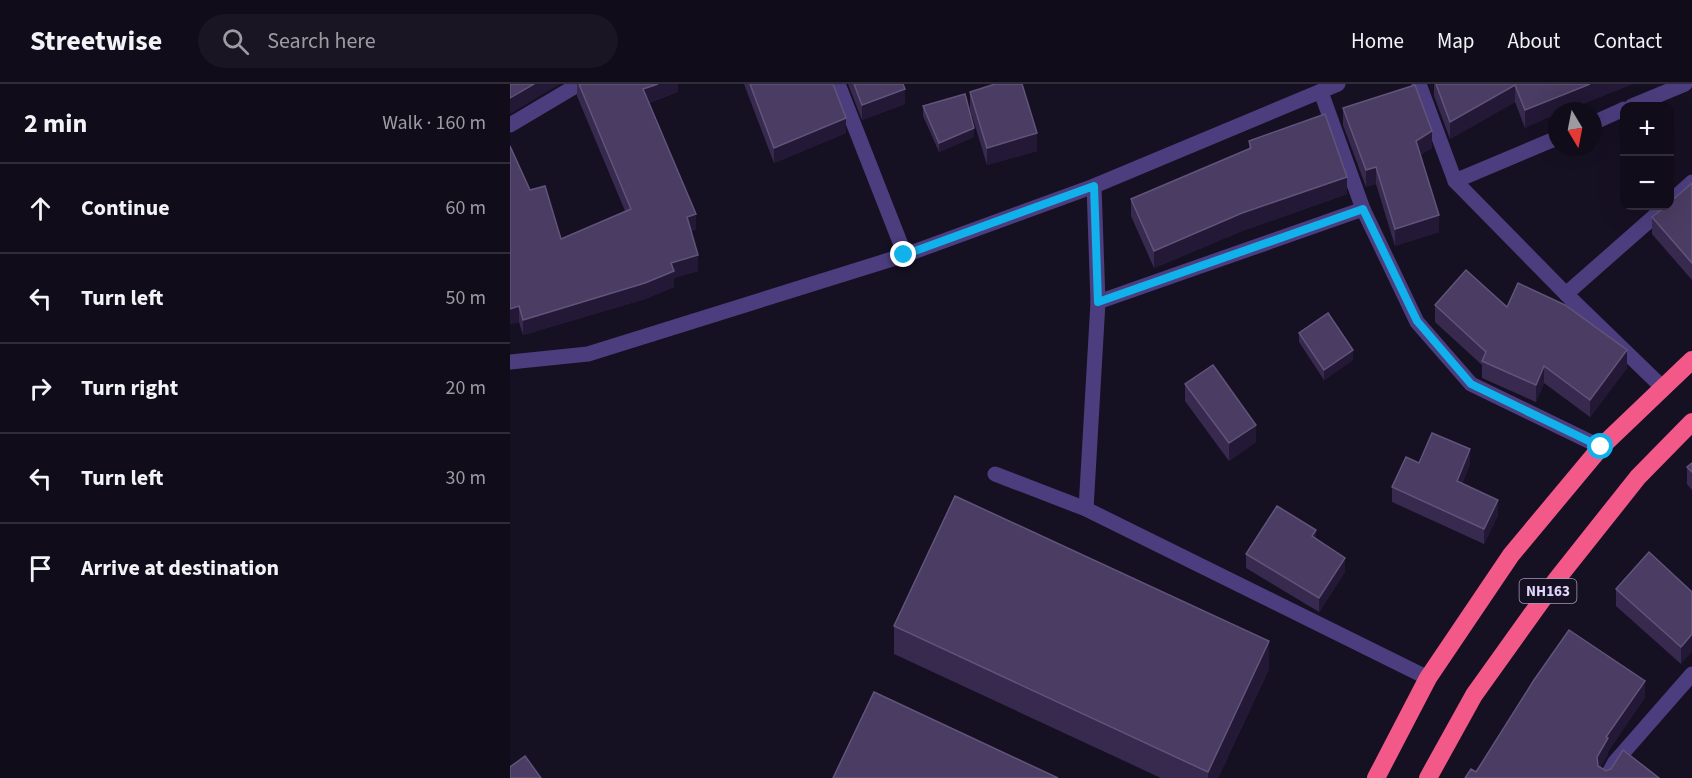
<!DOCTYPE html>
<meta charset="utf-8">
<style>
:root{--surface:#100c1a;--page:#191523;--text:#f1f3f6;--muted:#9c9ba2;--line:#302c39}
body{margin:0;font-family:"Source Sans 3",sans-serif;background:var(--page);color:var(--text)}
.controls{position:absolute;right:18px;top:18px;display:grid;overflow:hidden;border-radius:12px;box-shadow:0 6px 24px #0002}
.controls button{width:54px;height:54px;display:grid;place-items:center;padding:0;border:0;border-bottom:2px solid var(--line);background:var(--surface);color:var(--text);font:30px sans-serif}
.compass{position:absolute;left:1038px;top:18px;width:54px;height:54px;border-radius:50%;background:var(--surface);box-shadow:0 6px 24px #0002;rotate:170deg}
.stop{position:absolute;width:18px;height:18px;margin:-14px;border:4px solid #11b1ec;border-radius:50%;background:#fff}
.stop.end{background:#11b1ec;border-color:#fff;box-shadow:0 2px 6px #0008}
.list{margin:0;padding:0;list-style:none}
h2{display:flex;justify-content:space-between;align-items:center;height:78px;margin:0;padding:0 24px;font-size:26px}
h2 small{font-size:20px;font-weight:400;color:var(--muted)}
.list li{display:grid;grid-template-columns:39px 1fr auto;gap:18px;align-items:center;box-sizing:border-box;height:90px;padding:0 24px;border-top:2px solid var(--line)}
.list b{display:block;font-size:22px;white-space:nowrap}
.list em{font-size:20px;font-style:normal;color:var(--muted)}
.icon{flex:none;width:33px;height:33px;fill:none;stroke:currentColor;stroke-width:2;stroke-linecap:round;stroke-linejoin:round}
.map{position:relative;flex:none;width:1182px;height:694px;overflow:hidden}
header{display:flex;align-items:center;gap:36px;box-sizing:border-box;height:84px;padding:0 30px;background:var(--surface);border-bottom:2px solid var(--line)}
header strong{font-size:28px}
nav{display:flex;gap:33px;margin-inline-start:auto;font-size:21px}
.search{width:420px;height:54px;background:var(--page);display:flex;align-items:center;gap:15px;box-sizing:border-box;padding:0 21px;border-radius:33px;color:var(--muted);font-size:22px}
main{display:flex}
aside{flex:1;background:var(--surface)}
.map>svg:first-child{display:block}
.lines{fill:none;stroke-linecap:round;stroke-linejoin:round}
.street{stroke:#4c3e7e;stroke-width:15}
.highway{stroke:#f35988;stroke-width:18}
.wall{fill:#382a4f}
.shaded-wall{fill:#231836}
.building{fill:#4a3c62;stroke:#61547a;stroke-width:1.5}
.route{stroke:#11b1ec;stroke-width:8}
.labels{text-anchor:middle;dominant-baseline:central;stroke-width:5;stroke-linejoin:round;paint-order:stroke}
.shield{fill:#161023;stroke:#a39abb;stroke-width:1.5}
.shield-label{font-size:15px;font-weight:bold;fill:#e0d5fc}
</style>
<header>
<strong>Streetwise</strong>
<div class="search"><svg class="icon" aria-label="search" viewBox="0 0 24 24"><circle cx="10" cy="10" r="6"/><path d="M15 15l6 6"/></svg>Search here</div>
<nav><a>Home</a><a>Map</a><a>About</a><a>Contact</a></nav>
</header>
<main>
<aside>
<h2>2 min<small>Walk · 160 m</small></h2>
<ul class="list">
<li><svg class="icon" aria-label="ahead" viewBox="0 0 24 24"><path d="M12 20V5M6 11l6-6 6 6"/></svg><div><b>Continue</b></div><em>60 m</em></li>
<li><svg class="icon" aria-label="left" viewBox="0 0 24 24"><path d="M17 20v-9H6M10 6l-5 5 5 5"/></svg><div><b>Turn left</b></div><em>50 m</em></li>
<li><svg class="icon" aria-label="right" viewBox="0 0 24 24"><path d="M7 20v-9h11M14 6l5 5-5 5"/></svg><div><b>Turn right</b></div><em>20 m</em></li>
<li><svg class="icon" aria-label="left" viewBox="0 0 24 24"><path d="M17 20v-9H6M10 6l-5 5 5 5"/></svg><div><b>Turn left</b></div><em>30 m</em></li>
<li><svg class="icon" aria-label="arrive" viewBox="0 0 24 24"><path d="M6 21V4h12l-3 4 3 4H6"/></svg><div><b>Arrive at destination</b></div></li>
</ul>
</aside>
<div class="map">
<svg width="1182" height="694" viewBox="0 0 1182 694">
<rect width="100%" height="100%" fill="#161023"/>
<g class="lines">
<g class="street">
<polyline points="328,0 395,171"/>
<polyline points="909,0 945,97 1056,210 1152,303"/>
<polyline points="811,8 853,125 907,238 961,300 1091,363"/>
<polyline points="1122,22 1175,0"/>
<polyline points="1083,39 1114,25"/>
<polyline points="0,41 69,0"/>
<polyline points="945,97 1047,54"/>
<polyline points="1160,118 1182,98"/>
<polyline points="1056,210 1156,122"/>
<polyline points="588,218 853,125"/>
<polyline points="0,278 78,270 395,171 584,102 828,0"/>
<polyline points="485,390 576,425 918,594"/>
<polyline points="576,425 588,218 584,102"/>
<polyline points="1096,694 1105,678 1182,590"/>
</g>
<g class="highway">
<polyline points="866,694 918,594 1001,471 1091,363 1182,276"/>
<polyline points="918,694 964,611 1047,495 1128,393 1182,338"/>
</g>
</g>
<g class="wall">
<polygon points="67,0 168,0 168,8 139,19 186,145 181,147 188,187 164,194 164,203 135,215 13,251 9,238 0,240 20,106 51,155 115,127 67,12"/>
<polygon points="234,0 323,0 336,49 264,79"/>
<polygon points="338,0 393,0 395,20 352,36"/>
<polygon points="924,0 1122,0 1055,27 1047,27 1015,44 1005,18 940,55 924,12"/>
<polygon points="460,8 527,67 477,81 460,25"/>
<polygon points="413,22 464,53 429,68 413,32"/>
<polygon points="833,24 922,64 910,71 929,148 885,162 866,100 856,103 833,41"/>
<polygon points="739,57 837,110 732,147 644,184 621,132 621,115 739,65"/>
<polygon points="1182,99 1182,196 1142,150 1142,133"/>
<polygon points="925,221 997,223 1117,284 1080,333 1034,299 1026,318 972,294 972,281 925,238"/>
<polygon points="789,249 843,276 814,296 789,258"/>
<polygon points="675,300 746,358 719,377 675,317"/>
<polygon points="909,379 960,380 952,400 988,431 974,460 882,418 882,403"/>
<polygon points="1177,383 1182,388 1182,406 1177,400"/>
<polygon points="806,455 835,488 809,528 736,484 736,470"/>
<polygon points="1106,505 1182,508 1171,580 1106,522"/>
<polygon points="384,542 759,585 708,694 651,694 384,570"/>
</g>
<g class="shaded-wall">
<polygon points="24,0 50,0 0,30 0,14"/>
<polygon points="148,0 168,0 168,8 133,21 133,5"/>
<polygon points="1080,0 1122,0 1055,27 1047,27 1047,30 1015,44 1015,26"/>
<polygon points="1005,1 1005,18 940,55 940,38"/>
<polygon points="395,5 395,20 352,36 352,21"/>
<polygon points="336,34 336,49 264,79 264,64"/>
<polygon points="464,44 464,53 429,68 429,59"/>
<polygon points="922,47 922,64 906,74 906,57"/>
<polygon points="527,49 527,67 477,81 477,64"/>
<polygon points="866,83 866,100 856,103 856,86"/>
<polygon points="837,93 837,110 732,147 644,184 644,167 732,129"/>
<polygon points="186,130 186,145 177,148 177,133"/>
<polygon points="929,131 929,148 885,162 885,145"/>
<polygon points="188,171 188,187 164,194 164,203 135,215 13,251 13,236 161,179"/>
<polygon points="9,222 9,238 0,240 0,225"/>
<polygon points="843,266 843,276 814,296 814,286"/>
<polygon points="1117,266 1117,284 1080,333 1080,316"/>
<polygon points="1034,282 1034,299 1026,318 1026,301"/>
<polygon points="746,341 746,358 719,377 719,359"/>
<polygon points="960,365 960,380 947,412 947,397"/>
<polygon points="988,416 988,431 974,460 974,445"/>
<polygon points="806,446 806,460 802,452"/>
<polygon points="835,474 835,488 809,528 809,514"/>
<polygon points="1182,550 1182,568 1171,580 1171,563"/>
<polygon points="759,557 759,585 708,694 698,694 698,688"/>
<polygon points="1135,597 1135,614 1098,668 1098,671 1087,690 1087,673 1096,653"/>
</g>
<g class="building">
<polygon points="0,0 24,0 0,14"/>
<polygon points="69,0 148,0 133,5 186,130 177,133 188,171 161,179 164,187 135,199 13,236 9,222 0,225 0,62 20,106 35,102 51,155 121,125"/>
<polygon points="240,0 323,0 336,34 264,64"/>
<polygon points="344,0 393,0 395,5 352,21"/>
<polygon points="485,0 512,0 527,49 477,64 460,8"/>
<polygon points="926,0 1080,0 1015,26 1005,1 940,38"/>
<polygon points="905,1 922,47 906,57 929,131 885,145 866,83 856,86 833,24"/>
<polygon points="455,10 464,44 429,59 413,22"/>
<polygon points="815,30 837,93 732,129 644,167 621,115 741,64 739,57"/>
<polygon points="1182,99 1182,179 1142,133 1156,122 1160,122 1160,118"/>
<polygon points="956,186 997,223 1008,199 1055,221 1117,266 1080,316 1034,282 1026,301 972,277 976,268 925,221"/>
<polygon points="818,229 843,266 814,286 789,249"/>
<polygon points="703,281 746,341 719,359 675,300"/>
<polygon points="922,349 960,365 947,397 988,416 974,445 882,403 896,373 909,379"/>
<polygon points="1182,379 1182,388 1177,383"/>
<polygon points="445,412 759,557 698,688 384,542"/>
<polygon points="767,422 806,446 802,452 835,474 809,514 736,470"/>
<polygon points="1139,468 1182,508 1182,550 1171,563 1106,505"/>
<polygon points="1059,546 1135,597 1096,653 1098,654 1087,673 1088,682 1096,687 1101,685 1113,666 1149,694 955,694 961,685 966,688 1024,596"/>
<polygon points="364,608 548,694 323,694"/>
<polygon points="15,672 31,694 0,694 0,683"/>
</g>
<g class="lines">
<polyline class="route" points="394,171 584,102 588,218 853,125 907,237 961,300 1091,363"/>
</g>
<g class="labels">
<rect class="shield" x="1009.5" y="495" width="57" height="24" rx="4.5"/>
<g class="shield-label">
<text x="1038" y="507">NH163</text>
</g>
</g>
</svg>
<div class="controls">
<button>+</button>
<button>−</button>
</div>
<svg class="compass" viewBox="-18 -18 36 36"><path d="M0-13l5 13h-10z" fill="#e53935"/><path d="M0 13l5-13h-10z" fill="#9c9ba2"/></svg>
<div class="stop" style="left:1091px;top:363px"></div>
<div class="stop end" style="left:394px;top:171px"></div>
</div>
</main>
